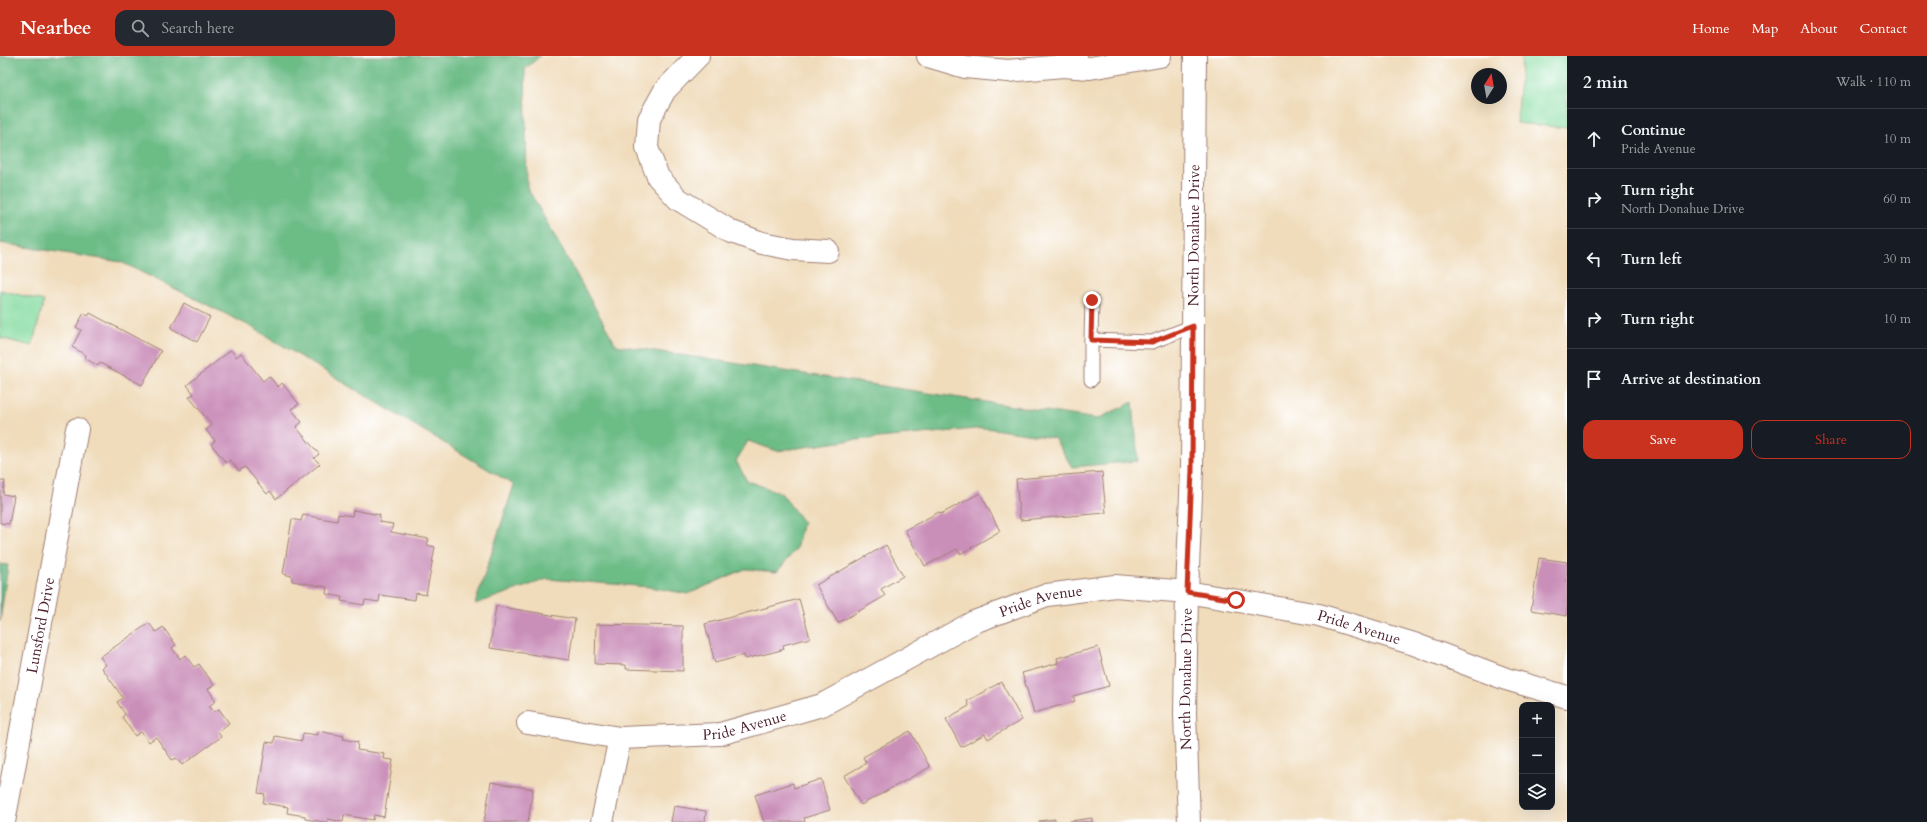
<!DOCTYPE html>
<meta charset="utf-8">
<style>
:root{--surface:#171b24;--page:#242831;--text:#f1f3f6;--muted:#9ea1a6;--line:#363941;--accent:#c8321e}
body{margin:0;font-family:Cardo,serif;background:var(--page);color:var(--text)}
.controls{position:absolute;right:12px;bottom:12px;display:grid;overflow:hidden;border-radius:8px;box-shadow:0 4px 16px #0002}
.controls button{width:36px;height:36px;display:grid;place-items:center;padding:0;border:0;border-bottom:1px solid var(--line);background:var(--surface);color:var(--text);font:20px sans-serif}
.compass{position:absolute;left:1471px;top:12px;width:36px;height:36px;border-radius:50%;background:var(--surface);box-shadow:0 4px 16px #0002;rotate:11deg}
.stop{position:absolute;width:12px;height:12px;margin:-9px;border:3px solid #c8321e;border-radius:50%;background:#fff}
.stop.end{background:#c8321e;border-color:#fff;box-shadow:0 1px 4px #0008}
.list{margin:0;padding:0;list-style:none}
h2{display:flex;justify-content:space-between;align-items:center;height:52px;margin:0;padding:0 16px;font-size:17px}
h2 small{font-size:13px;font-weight:400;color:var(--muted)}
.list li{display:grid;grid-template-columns:26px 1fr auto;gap:12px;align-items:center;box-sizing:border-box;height:60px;padding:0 16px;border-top:1px solid var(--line)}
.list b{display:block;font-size:15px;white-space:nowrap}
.list p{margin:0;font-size:13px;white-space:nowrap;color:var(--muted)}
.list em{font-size:13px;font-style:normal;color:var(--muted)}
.actions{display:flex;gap:8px;padding:12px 16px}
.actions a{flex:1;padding:9px 0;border:1px solid var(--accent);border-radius:12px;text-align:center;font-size:14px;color:var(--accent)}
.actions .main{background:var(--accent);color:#fff}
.icon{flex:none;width:22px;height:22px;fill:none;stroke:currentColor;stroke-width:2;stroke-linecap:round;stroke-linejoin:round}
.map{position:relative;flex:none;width:1567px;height:766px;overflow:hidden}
header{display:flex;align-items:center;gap:24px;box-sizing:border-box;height:56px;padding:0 20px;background:var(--accent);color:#fff}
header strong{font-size:19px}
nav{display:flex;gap:22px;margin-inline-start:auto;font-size:14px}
.search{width:280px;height:36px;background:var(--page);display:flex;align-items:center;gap:10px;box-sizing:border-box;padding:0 14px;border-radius:12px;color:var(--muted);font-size:15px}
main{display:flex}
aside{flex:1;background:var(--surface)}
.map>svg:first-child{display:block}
.green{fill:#85dca0;stroke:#687e66}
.forest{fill:#6cbc86;stroke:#5b6e58}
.building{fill:#ca8fb9}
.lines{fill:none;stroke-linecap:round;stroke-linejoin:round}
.lane-casing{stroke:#9d7e73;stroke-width:15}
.street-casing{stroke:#9d7e73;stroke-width:24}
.secondary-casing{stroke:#9d7e73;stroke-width:24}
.lane{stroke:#fff;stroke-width:13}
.street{stroke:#fff;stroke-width:22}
.secondary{stroke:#fff;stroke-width:22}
.route{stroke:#c8321e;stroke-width:5}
.labels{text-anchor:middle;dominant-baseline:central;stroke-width:4;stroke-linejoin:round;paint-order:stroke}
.street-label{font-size:15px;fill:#4a1f2b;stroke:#fff}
</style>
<header>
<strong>Nearbee</strong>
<div class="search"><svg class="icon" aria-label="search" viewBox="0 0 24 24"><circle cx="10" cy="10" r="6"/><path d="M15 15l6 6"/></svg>Search here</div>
<nav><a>Home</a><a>Map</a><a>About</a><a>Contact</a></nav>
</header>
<main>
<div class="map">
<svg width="1567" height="766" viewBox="0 0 1567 766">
<rect width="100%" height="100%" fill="#fff"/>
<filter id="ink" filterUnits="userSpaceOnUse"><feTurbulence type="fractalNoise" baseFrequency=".025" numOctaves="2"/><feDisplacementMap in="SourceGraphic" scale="8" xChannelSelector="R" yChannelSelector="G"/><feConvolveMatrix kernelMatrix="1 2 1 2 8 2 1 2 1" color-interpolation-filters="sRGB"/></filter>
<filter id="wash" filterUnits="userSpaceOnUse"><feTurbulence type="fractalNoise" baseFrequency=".012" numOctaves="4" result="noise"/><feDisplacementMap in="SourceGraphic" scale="16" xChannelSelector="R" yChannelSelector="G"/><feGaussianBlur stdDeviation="0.9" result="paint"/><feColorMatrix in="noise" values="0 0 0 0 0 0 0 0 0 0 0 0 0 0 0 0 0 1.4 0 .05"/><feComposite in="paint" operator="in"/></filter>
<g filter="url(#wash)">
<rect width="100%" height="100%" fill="#f0dcbb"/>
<g class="green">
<polygon points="1522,0 1567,0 1567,72 1516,67"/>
<polygon points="0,234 44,245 32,290 0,282"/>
</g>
<g class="forest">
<polygon points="0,0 540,0 525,13 527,131 616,289 1097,363 1133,346 1138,405 1072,411 1054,382 986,372 846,385 777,395 748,385 736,405 747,425 781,437 803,466 796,493 777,516 745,513 688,538 650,531 547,523 475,548 514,429 250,270 121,206 0,187"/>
<polygon points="0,508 8,509 0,565"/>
</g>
<g id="blocks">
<g class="building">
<polygon points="184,247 210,261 197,286 171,272"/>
<polygon points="84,257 88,260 90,257 161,295 142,329 100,307 98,310 85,302 86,299 72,291 81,274 76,271"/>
<polygon points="231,294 236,301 241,297 263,325 269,320 278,331 282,327 299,348 291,353 302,366 296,371 319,398 314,402 320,408 276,443 270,435 267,438 245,411 239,415 230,404 226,407 211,388 215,385 206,374 212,369 189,341 194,338 187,329"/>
<polygon points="1102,416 1106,457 1020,464 1016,423"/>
<polygon points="0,425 5,425 3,438 14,440 9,468 0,467"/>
<polygon points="980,437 1000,475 960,498 957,493 925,510 905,474 939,456 941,458"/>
<polygon points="353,454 380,459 379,466 393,468 391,476 429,483 427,489 435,491 426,539 416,537 415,544 380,539 379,546 365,544 364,549 341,545 342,541 326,538 327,531 292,525 292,520 283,518 292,463 301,465 303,459 337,465 338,458 352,460"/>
<polygon points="886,489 903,520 881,533 885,540 838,567 816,529"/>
<polygon points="1539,502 1567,506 1567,560 1531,554"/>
<polygon points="799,543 810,582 783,589 784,593 778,595 745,603 744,599 715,607 705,568"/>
<polygon points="496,550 575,563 569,604 490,592"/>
<polygon points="149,567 156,576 163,571 176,589 172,592 180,603 185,599 194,611 199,608 214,629 208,633 216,645 209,650 214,656 219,653 229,667 218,676 221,681 182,709 176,702 172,704 156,681 149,686 141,676 135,680 122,661 125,658 117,646 123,642 102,612 106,609 100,601"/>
<polygon points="596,568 683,570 683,615 626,613 626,609 595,608"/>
<polygon points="1098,591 1109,630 1073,640 1075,645 1034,657 1022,617 1058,607 1057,602"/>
<polygon points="1001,626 1022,664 988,683 985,678 961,691 946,663 969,650 967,645"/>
<polygon points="318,675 344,680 343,683 358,686 357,694 385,698 384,703 393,704 384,761 374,759 373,764 344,759 343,766 328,763 328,766 324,766 305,763 305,760 287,757 288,751 263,747 265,738 258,737 266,686 274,687 275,680 302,685 303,677 318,679"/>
<polygon points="910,675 930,711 861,749 844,720 866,707 863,701"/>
<polygon points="821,723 830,754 804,762 805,766 764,766 755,739 793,727 794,732"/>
<polygon points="491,726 533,733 528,766 484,766"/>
<polygon points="674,750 706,755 705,766 671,766"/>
<polygon points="1092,762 1092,766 1070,766 1070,765"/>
<polygon points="1055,763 1055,766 1039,766 1039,765"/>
</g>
</g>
</g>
<g filter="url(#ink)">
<use href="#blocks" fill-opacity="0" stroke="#9d7e73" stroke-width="1"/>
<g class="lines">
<g class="lane-casing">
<g id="lane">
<polyline points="1092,244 1091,284 1152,286 1193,270"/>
<polyline points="1091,284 1091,324"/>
</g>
</g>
<g class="street-casing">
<g id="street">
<polyline points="698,0 665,34 649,63 647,92 658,121 678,143 732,176 762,187 793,193 828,195"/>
<polyline points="928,0 965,11 1008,15 1063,10 1076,0"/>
<polyline points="1063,10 1090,12 1160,0"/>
<path id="s1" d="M528,667l92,15 100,-4 102,-29 152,-83 73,-27 68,-9 72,6 132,23 95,29 92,35 61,18"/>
<path id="s2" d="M4,766l73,-393"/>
<polyline points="602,766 620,682"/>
</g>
</g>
<g class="secondary-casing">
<g id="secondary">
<path id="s3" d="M1189,766l-4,-108 2,-122 5,-122 3,-414"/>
</g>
</g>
<use href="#lane" class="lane"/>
<use href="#street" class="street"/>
<use href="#secondary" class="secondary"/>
</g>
</g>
<g class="lines" filter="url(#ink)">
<polyline class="route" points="1092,244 1091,284 1152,286 1193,270 1192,414 1187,536 1236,544"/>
</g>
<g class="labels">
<g class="street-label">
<text stroke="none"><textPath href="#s3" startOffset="587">North Donahue Drive</textPath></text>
<text stroke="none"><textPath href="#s1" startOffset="543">Pride Avenue</textPath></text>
<text stroke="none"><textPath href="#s2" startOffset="200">Lunsford Drive</textPath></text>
<text stroke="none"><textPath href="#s1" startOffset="867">Pride Avenue</textPath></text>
<text stroke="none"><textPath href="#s3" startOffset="143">North Donahue Drive</textPath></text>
<text stroke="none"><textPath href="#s1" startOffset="219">Pride Avenue</textPath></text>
</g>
</g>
</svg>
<div class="controls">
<button>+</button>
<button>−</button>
<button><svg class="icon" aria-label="layers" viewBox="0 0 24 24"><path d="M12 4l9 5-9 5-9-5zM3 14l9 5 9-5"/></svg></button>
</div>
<svg class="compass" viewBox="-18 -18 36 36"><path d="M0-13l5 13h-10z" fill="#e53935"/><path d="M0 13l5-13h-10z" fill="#9ea1a6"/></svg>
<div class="stop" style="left:1236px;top:544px"></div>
<div class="stop end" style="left:1092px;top:244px"></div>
</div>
<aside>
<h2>2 min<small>Walk · 110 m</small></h2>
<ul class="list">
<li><svg class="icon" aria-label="ahead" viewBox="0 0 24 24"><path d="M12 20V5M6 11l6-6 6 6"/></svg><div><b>Continue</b><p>Pride Avenue</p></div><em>10 m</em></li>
<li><svg class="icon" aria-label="right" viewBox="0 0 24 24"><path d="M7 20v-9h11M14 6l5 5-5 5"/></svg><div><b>Turn right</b><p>North Donahue Drive</p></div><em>60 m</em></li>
<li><svg class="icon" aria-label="left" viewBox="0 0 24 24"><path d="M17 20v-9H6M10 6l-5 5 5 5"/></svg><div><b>Turn left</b></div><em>30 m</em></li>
<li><svg class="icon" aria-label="right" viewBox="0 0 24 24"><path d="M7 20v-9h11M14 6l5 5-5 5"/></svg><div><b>Turn right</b></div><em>10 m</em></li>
<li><svg class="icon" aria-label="arrive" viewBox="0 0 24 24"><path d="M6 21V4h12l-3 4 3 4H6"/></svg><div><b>Arrive at destination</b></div></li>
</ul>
<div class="actions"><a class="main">Save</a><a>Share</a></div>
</aside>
</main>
